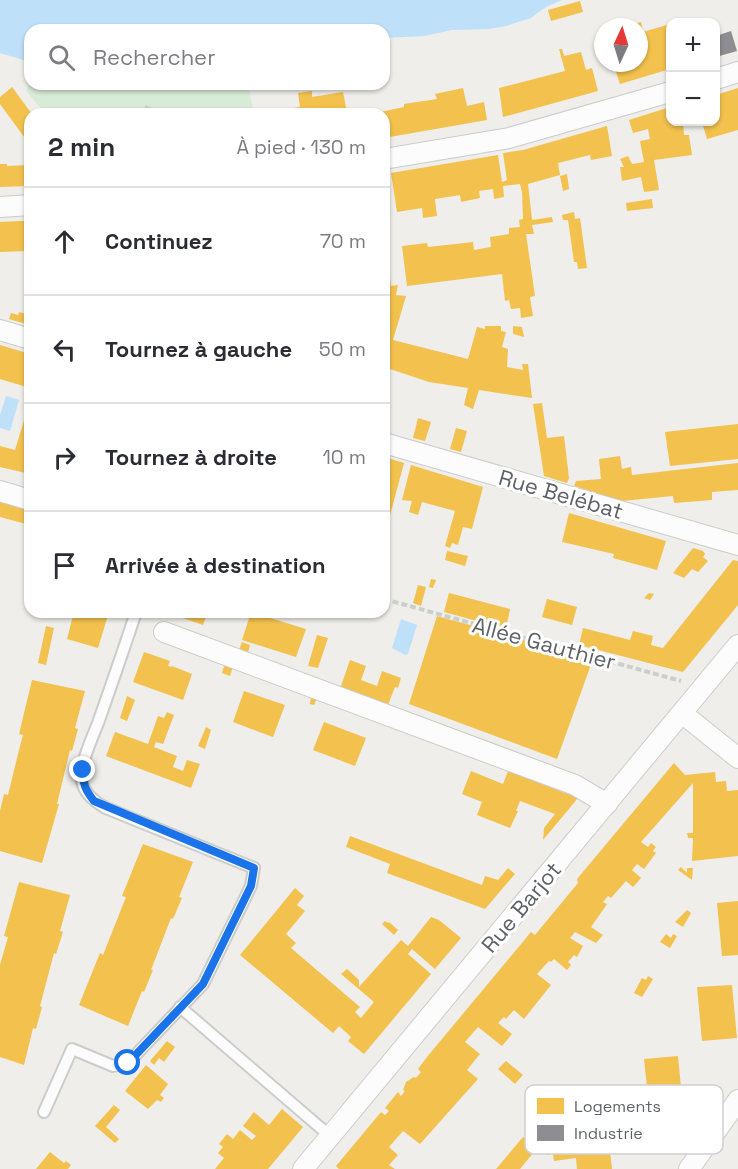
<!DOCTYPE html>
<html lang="fr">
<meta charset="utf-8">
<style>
:root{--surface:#fff;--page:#f7f7f7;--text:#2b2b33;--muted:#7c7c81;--line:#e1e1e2}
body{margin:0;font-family:"Space Grotesk",sans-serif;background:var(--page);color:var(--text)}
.controls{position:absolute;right:18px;top:18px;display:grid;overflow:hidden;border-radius:12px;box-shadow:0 2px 4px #0004}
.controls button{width:54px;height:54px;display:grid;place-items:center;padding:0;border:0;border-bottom:2px solid var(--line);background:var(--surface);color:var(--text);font:30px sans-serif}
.compass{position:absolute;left:594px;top:18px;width:54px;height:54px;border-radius:50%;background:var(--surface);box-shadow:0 2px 4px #0004;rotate:4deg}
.stop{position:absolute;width:18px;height:18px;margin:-14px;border:4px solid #1a73e8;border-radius:50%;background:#fff}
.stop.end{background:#1a73e8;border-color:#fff;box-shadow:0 2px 6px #0008}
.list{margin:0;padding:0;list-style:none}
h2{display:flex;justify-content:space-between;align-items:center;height:78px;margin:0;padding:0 24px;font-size:26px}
h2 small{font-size:20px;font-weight:400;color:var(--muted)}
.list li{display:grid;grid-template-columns:39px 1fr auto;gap:18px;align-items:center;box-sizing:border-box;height:108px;padding:0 24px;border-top:2px solid var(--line)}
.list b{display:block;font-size:22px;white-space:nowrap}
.list em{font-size:20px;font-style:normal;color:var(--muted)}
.icon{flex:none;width:33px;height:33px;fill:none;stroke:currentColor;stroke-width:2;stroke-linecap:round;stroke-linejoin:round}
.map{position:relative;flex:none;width:738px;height:1169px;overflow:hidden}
.search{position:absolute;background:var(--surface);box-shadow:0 2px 4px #0004;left:24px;top:24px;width:366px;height:66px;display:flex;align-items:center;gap:15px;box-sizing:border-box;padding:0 21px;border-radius:18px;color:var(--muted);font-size:22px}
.panel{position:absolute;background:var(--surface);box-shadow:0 2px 4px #0004;left:24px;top:108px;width:366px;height:510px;border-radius:18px}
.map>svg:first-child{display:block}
.green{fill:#d8ebd6}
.water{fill:#bfe0f9}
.homes{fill:#f2c14e}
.industry{fill:#8d8d92}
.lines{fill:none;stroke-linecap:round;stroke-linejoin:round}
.service-casing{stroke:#cbcccc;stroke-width:14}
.minor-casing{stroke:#cbcccc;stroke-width:22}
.path{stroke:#cacfcc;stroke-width:4;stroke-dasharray:6 3;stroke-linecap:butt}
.service{stroke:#fdfcfc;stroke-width:10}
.minor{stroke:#fdfcfc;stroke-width:20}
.route{stroke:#1a73e8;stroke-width:8}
.labels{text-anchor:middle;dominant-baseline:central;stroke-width:6;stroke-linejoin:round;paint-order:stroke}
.street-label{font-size:22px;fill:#5f6368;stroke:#fff}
.key{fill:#fff;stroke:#cfd0d2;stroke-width:1.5}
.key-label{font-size:16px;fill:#5f6368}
</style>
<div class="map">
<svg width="738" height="1169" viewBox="0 0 738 1169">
<rect width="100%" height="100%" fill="#efeeea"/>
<polygon class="green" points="30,84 248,84 254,114 46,114 26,91"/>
<g class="water">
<polygon points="0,0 562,0 546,7 531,18 506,26 489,29 452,30 424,36 384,38 384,30 30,30 30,62 0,53"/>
<polygon points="6,396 19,400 10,431 0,428 0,415"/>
<polygon points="401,619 417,625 408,654 405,655 392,648"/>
</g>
<g class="homes">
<polygon points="580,1 583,12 551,21 548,10"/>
<polygon points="641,22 643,32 670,24 670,69 620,84 613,63 639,63 639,27 627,26"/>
<polygon points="559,49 562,49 564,56 581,52 586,70 592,68 598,91 503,117 499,88 565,71"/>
<polygon points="12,87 32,114 30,114 30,145 0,104 0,97"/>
<polygon points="463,88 467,106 484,102 487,120 384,138 384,114 375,113 404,107 404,104 437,99 435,94"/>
<polygon points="738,88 738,130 707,139 702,122 716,122 716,95"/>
<polygon points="312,91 312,97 343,92 347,112 365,108 366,114 273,114 273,111 300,107 298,93"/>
<polygon points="670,107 670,122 683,122 684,135 689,135 692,155 654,160 659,190 644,192 641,177 622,181 620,167 624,167 620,159 628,156 632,164 644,162 640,141 650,139 648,129 633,133 629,120"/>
<polygon points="607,126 612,156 591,160 590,155 558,163 560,175 528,184 532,220 552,217 553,222 532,225 534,234 526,234 535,296 530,297 533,316 521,318 520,308 511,309 509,300 505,301 502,274 407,286 402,246 427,243 428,247 473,242 474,250 491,247 490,237 509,234 509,228 520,227 519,220 523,219 522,192 520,184 503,186 504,197 494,199 493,189 479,191 480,198 461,202 460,195 435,199 437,216 423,218 422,208 397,212 391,173 498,155 502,182 507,180 503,153 523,150"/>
<polygon points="0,164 7,164 7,166 30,165 30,186 0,187"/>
<polygon points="567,174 569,189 563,191 560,176"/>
<polygon points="652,199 653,208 627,211 626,203"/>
<polygon points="574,212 575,219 580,218 587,268 578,269 577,262 574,262 568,220 563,220 562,215"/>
<polygon points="20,221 29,221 30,251 0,252 0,222"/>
<polygon points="384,269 389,270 391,286 398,285 396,295 406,296 393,340 468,359 477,327 485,329 485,326 501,326 501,331 506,332 502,347 508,349 507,367 523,370 522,364 528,364 532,398 479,390 473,409 464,405 468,388 429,382 384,367"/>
<polygon points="19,312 30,315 30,325 9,319 11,313 18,315"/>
<polygon points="513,326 522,327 524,337 513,334"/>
<polygon points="0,345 30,354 30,388 0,379"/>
<polygon points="542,403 547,438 564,436 569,478 567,483 544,476 533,404"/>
<polygon points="26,414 30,415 30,440 25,453 30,454 30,474 0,467 0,446 15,450"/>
<polygon points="418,418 431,422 425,441 413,438"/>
<polygon points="738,424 738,459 670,466 665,432"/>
<polygon points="456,428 467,431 461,452 450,449"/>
<polygon points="620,456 622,469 631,467 632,475 738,463 738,490 712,492 712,500 674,503 673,496 622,501 574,486 576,481 601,479 599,459"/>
<polygon points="384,457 404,463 385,534 384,534"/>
<polygon points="411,465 483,487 472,529 463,527 458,545 452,543 450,548 445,546 455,511 422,502 418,515 409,512 412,501 402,500"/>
<polygon points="0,496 30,504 30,525 0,517"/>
<polygon points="569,513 666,541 657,570 613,558 614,554 562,542"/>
<polygon points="693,548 703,551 705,554 703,557 708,561 698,572 692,569 684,578 673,573"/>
<polygon points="447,551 468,556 465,566 445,560"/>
<polygon points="733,560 738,561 738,605 683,672 579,645 583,628 630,640 633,631 653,636 651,645 663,648"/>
<polygon points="431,579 436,580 433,588 429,587"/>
<polygon points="418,585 426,587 421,606 413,603"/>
<polygon points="449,593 510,609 506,629 444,612"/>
<polygon points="649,593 654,594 650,600 644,598"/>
<polygon points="547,599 577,607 572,625 542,617"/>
<polygon points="74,612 109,612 98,648 67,639"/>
<polygon points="175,612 208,612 203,625 174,615"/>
<polygon points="251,612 306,629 296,657 242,640"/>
<polygon points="437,616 593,659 557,759 409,704"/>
<polygon points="46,626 54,628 46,665 38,663"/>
<polygon points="317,635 328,638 318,668 308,666"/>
<polygon points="242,642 250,645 247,656 238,653"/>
<polygon points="144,652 170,661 168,666 172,667 172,666 192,674 183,700 133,682"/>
<polygon points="350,660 366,666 361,680 377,686 382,671 401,678 398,688 395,687 386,710 339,692"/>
<polygon points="225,663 233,666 230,676 222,673"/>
<polygon points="32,680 85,691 75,728 78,729 72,751 70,750 57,804 59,804 42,863 0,851 0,811 4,794 8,795 19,750 23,735 19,734"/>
<polygon points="244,691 285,705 273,737 233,722"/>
<polygon points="127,696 135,700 127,721 120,718"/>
<polygon points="311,696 317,698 314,705 310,704"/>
<polygon points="167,712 174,715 163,744 156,742 154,747 177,756 173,767 183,771 187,760 200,764 191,788 106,756 115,732 148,744 158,716 164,718"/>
<polygon points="324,722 366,738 355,766 313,750"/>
<polygon points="206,727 211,730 205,749 198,746"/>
<polygon points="674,763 685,775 715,772 716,782 726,781 727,791 738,790 738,856 692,861 693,838 688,838 687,833 693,833 693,783 641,842 648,847 651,843 656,847 653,851 656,853 644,869 637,864 632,870 641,878 633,887 626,881 611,898 608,896 603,902 607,904 591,927 603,935 596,943 575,932 570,938 583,946 577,957 574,955 568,962 571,965 567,970 554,959 551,962 549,961 537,974 551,985 524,1019 514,1010 506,1019 504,1017 498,1023 512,1034 502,1046 478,1027 465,1042 480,1054 467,1070 478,1079 420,1144 403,1131 389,1147 398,1155 389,1165 395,1169 339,1169 336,1166 381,1112 385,1115 389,1111 385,1108 398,1092 401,1096 405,1091 403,1090 406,1082 414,1077 416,1078 421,1072 418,1069 427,1057 531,932 535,935 578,883 577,879"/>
<polygon points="471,771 503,784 508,771 578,798 543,840 544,828 555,814 520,801 516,811 518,811 510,828 477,815 482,802 462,794"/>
<polygon points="350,836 482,885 485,876 498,880 508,868 515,874 485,909 387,873 390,864 346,847"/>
<polygon points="143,844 193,862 179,897 182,898 173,919 171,918 151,970 153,970 144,992 142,991 128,1026 79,1005 100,953 103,955 126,897 122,896"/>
<polygon points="681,867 687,873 687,868 693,868 692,880 678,870"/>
<polygon points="19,882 70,895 60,931 63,932 56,954 54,953 40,1006 42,1007 36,1029 33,1028 24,1065 0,1057 0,965 8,937 4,936"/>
<polygon points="295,888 304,896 297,905 305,911 286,934 296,943 291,948 360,1007 355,1012 361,1018 374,1002 341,974 347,969 359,980 359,987 401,940 408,946 431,917 439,920 461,938 435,969 412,949 408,954 431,974 364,1054 348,1041 351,1037 339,1026 333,1033 240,955"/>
<polygon points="738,901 738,955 722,956 717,903"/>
<polygon points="687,910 691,913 683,927 675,922"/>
<polygon points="385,921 388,923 389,922 398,930 394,935 382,924"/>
<polygon points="666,934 671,938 673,934 677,936 670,948 660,942"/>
<polygon points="648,976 653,979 642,997 634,993 642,978 646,980"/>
<polygon points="732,985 737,1038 702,1041 697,987"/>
<polygon points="167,1041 175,1047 164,1062 159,1058 154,1065 150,1061"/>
<polygon points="678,1056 684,1120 651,1124 644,1059"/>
<polygon points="506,1061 523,1075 515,1084 498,1069"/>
<polygon points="146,1065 168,1084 160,1095 164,1098 161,1102 157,1100 148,1109 125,1091"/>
<polygon points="114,1105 120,1110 106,1127 119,1139 115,1143 95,1126"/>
<polygon points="282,1109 303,1127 268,1169 215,1169 224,1158 218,1153 223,1147 219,1144 227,1134 233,1139 240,1130 252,1140 256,1136 243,1126 254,1112 269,1125"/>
<polygon points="534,1129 545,1138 548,1135 553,1138 573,1136 574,1144 609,1142 612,1169 577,1169 576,1158 554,1161 553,1154 547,1155 538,1147 520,1169 496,1169 523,1137 526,1139"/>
<polygon points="50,1152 64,1163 66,1161 71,1165 68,1169 36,1169"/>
</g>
<polygon class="industry" points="731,31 737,51 716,57 716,36"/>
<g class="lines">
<g class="service-casing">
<g id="service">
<polyline points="180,1007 330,1136"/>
<path d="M44,1112l28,-63 41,17 15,-3 75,-79 48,-98 3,-18 -148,-60c-11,-6 -22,-14 -24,-27 -3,-15 10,-43 16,-58 13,-37 26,-74 38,-111"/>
</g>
</g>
<g class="minor-casing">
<g id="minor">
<polyline points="716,79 738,72"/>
<polyline points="384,159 509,138 670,92"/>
<polyline points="0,207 30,205"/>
<polyline points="0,330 30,339"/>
<polyline points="384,443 738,545"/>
<polyline points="0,491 30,500"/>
<polyline points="164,632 575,785 607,804"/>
<polyline points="683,714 738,758"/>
<polyline points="303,1169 738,645"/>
<polyline points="689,1169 738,1100"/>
</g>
</g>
<g class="path">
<polyline points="145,107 161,114"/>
<polyline points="384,599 681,681"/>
</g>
<use href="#service" class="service"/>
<use href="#minor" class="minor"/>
</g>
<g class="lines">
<path class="route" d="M83,770c-1,13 3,21 11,31l160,67 -3,18 -48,98 -75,79"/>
</g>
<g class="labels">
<g class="street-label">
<text transform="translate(561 494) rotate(16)">Rue Belébat</text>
<text transform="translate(544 643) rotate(15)">Allée Gauthier</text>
<text transform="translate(521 907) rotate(-50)">Rue Barjot</text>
</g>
</g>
<rect x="525" y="1085" width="198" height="69" rx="9" class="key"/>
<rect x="537" y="1098" width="27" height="16" fill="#f2c14e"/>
<rect x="537" y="1125" width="27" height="16" fill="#8d8d92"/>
<g class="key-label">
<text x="574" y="1112">Logements</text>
<text x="574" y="1139">Industrie</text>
</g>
</svg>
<div class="controls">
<button>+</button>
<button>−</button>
</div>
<svg class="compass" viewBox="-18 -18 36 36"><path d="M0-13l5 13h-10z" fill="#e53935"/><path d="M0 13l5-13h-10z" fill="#7c7c81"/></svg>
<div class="stop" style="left:128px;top:1063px"></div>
<div class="stop end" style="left:83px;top:770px"></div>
<div class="search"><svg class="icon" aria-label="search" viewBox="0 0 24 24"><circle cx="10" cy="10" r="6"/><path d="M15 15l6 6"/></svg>Rechercher</div>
<section class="panel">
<h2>2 min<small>À pied · 130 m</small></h2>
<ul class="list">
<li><svg class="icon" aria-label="ahead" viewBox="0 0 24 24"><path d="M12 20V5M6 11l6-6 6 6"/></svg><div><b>Continuez</b></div><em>70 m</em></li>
<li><svg class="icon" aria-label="left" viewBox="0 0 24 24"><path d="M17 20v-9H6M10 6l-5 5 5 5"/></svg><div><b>Tournez à gauche</b></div><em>50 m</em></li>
<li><svg class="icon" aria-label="right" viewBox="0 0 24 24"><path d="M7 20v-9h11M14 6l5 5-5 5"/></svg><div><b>Tournez à droite</b></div><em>10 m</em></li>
<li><svg class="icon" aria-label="arrive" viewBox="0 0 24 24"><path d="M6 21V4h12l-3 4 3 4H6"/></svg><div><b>Arrivée à destination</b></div></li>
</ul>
</section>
</div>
